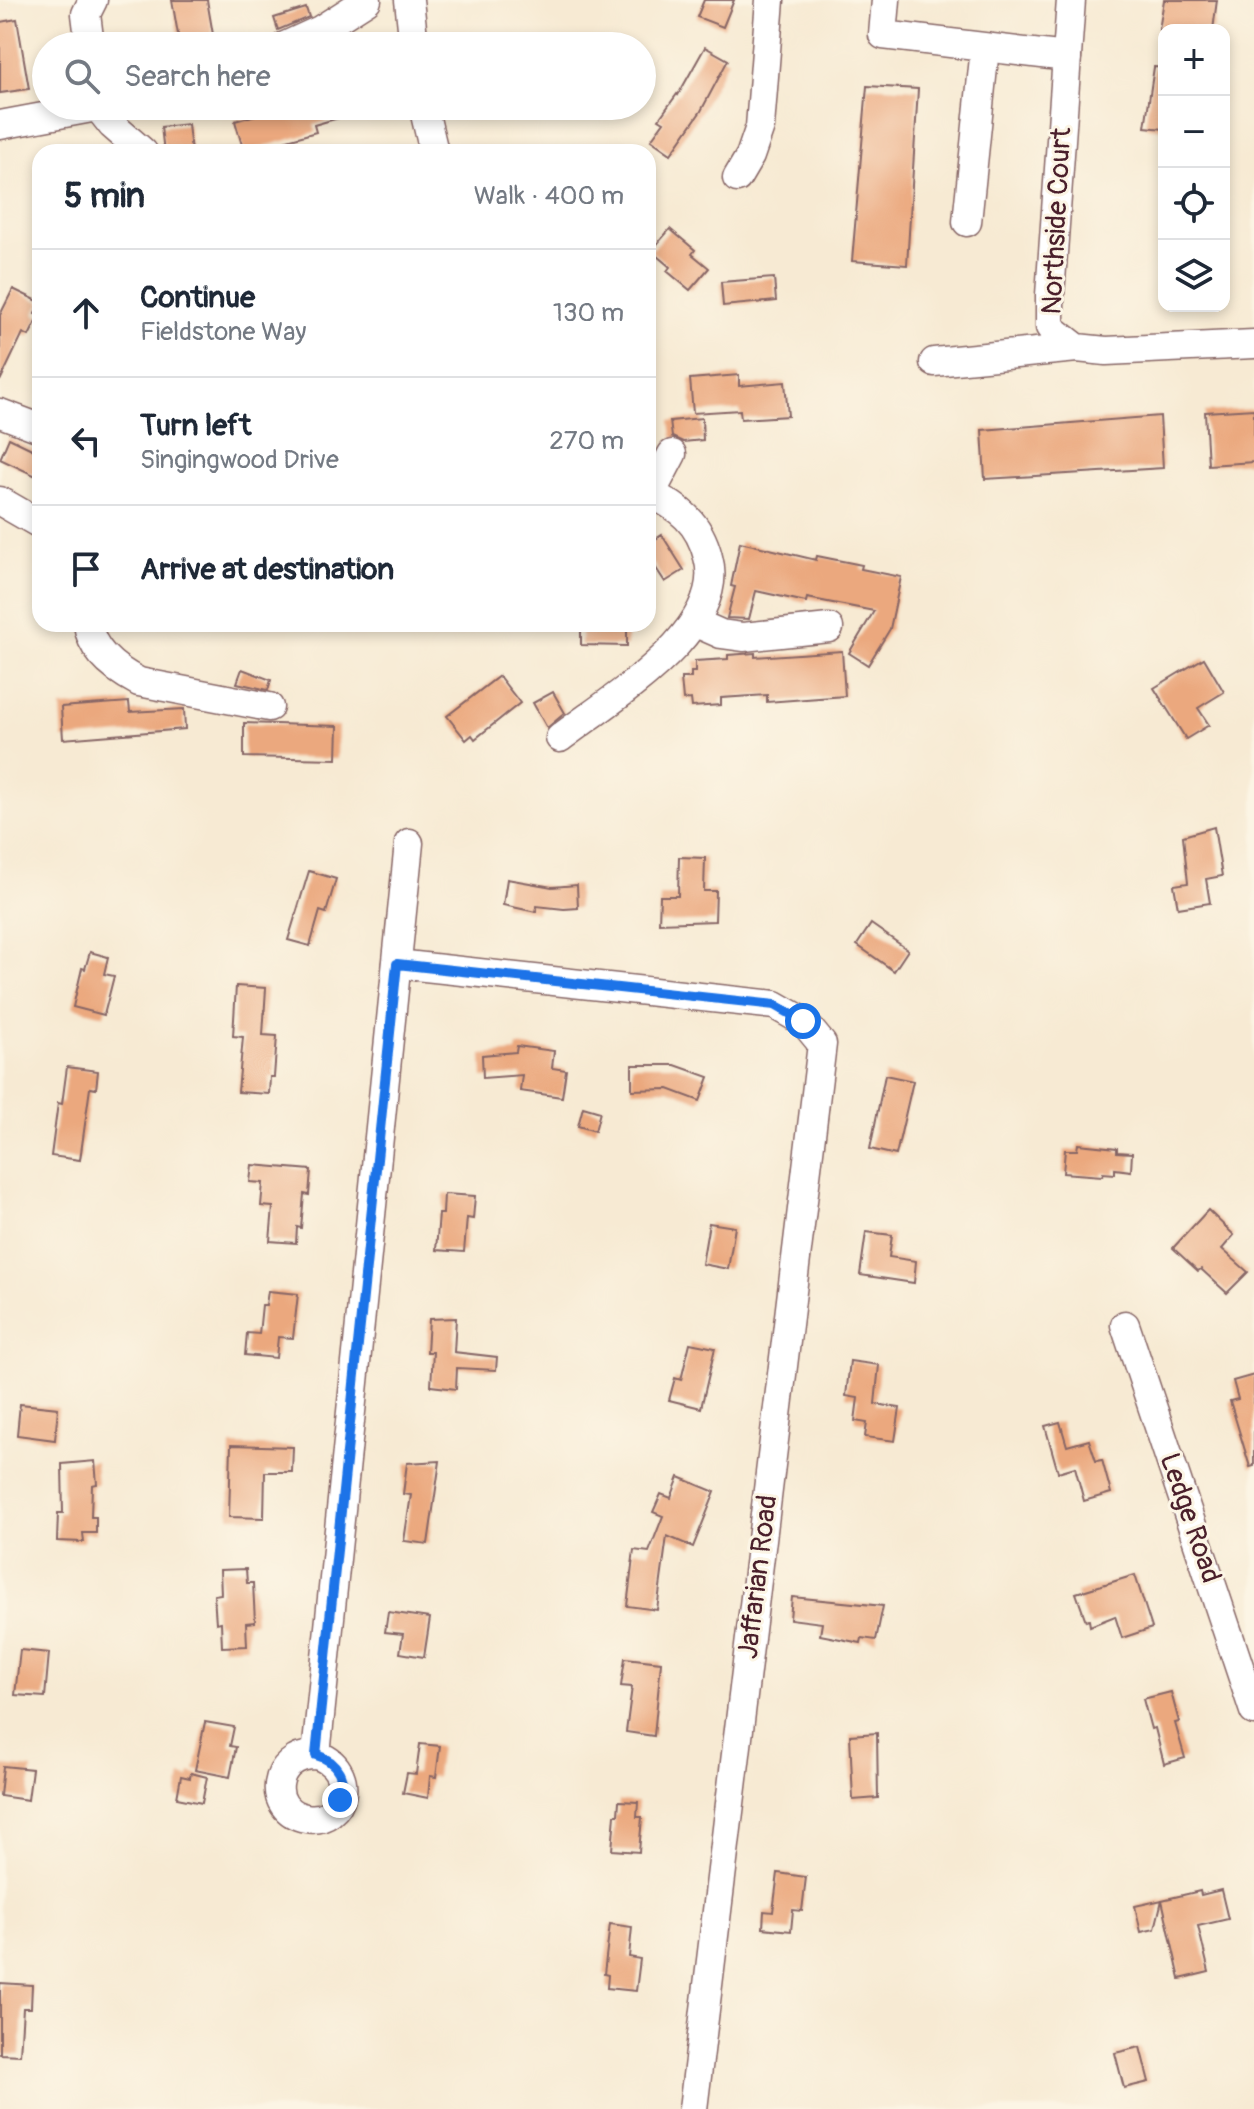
<!DOCTYPE html>
<meta charset="utf-8">
<style>
:root{--surface:#fff;--page:#f6f6f7;--text:#1f2937;--muted:#747a83;--line:#e0e1e3}
body{margin:0;font-family:Pangolin,sans-serif;background:var(--page);color:var(--text)}
.controls{position:absolute;right:24px;top:24px;display:grid;overflow:hidden;border-radius:16px;box-shadow:0 4px 12px #0003}
.controls button{width:72px;height:72px;display:grid;place-items:center;padding:0;border:0;border-bottom:2px solid var(--line);background:var(--surface);color:var(--text);font:40px sans-serif}
.stop{position:absolute;width:24px;height:24px;margin:-18px;border:6px solid #1a73e8;border-radius:50%;background:#fff}
.stop.end{background:#1a73e8;border-color:#fff;box-shadow:0 2px 8px #0008}
.list{margin:0;padding:0;list-style:none}
h2{display:flex;justify-content:space-between;align-items:center;height:104px;margin:0;padding:0 32px;font-size:34px}
h2 small{font-size:26px;font-weight:400;color:var(--muted)}
.list li{display:grid;grid-template-columns:52px 1fr auto;gap:24px;align-items:center;box-sizing:border-box;height:128px;padding:0 32px;border-top:2px solid var(--line)}
.list b{display:block;font-size:30px;white-space:nowrap}
.list p{margin:0;font-size:26px;white-space:nowrap;color:var(--muted)}
.list em{font-size:26px;font-style:normal;color:var(--muted)}
.icon{flex:none;width:44px;height:44px;fill:none;stroke:currentColor;stroke-width:2;stroke-linecap:round;stroke-linejoin:round}
.map{position:relative;flex:none;width:1254px;height:2109px;overflow:hidden}
.search{position:absolute;background:var(--surface);box-shadow:0 4px 12px #0003;left:32px;top:32px;width:624px;height:88px;display:flex;align-items:center;gap:20px;box-sizing:border-box;padding:0 28px;border-radius:44px;color:var(--muted);font-size:30px}
.panel{position:absolute;background:var(--surface);box-shadow:0 4px 12px #0003;left:32px;top:144px;width:624px;height:488px;border-radius:24px}
.map>svg:first-child{display:block}
.building{fill:#eba87e}
.lines{fill:none;stroke-linecap:round;stroke-linejoin:round}
.minor-casing{stroke:#876666;stroke-width:31}
.minor{stroke:#fff;stroke-width:28}
.route{stroke:#1a73e8;stroke-width:10}
.labels{text-anchor:middle;dominant-baseline:central;stroke-width:6;stroke-linejoin:round;paint-order:stroke}
.street-label{font-size:28px;fill:#4a1f2b;stroke:#fcf5e5}
</style>
<div class="map">
<svg width="1254" height="2109" viewBox="0 0 1254 2109">
<rect width="100%" height="100%" fill="#fcf5e5"/>
<filter id="ink" filterUnits="userSpaceOnUse"><feTurbulence type="fractalNoise" baseFrequency=".0125" numOctaves="2"/><feDisplacementMap in="SourceGraphic" scale="16" xChannelSelector="R" yChannelSelector="G"/><feConvolveMatrix kernelMatrix="1 2 1 2 8 2 1 2 1" color-interpolation-filters="sRGB"/></filter>
<filter id="wash" filterUnits="userSpaceOnUse"><feTurbulence type="fractalNoise" baseFrequency=".006" numOctaves="4" result="noise"/><feDisplacementMap in="SourceGraphic" scale="32" xChannelSelector="R" yChannelSelector="G"/><feGaussianBlur stdDeviation="1.8" result="paint"/><feColorMatrix in="noise" values="0 0 0 0 0 0 0 0 0 0 0 0 0 0 0 0 0 1.4 0 .05"/><feComposite in="paint" operator="in"/></filter>
<g filter="url(#wash)">
<rect width="100%" height="100%" fill="#f7ead3"/>
<g id="blocks">
<g class="building">
<polygon points="172,0 207,0 215,46 180,46"/>
<polygon points="704,0 734,0 723,27 697,17"/>
<polygon points="1164,0 1217,0 1213,30 1159,30"/>
<polygon points="306,8 309,17 278,30 274,18"/>
<polygon points="17,19 29,89 0,93 0,22"/>
<polygon points="705,47 728,60 701,111 671,154 651,140 664,122 659,119 677,94 678,95"/>
<polygon points="1154,67 1164,68 1164,129 1145,127"/>
<polygon points="867,86 918,89 907,265 852,261"/>
<polygon points="286,106 363,106 363,111 314,125 316,132 244,152 235,121"/>
<polygon points="188,124 191,152 164,152 161,127"/>
<polygon points="670,229 695,250 692,254 709,268 690,290 667,271 670,267 651,251"/>
<polygon points="774,278 776,301 723,306 721,282"/>
<polygon points="13,289 40,302 35,314 39,316 29,336 23,333 0,381 0,315"/>
<polygon points="739,375 739,386 785,382 788,416 741,419 740,410 693,413 690,379"/>
<polygon points="1254,409 1254,462 1208,465 1205,412"/>
<polygon points="1160,416 1163,468 985,479 982,430"/>
<polygon points="702,418 703,440 683,442 672,437 670,421"/>
<polygon points="9,438 40,453 40,478 0,459"/>
<polygon points="662,535 684,570 665,582 648,556 648,544"/>
<polygon points="740,542 816,560 817,556 862,565 861,569 901,577 890,629 868,665 849,653 874,611 807,598 806,602 756,591 749,619 727,618 735,587 731,586"/>
<polygon points="581,624 627,624 627,646 581,645"/>
<polygon points="842,651 845,696 767,702 767,695 721,698 721,705 692,707 691,699 683,700 681,678 691,678 691,672 695,672 695,661 728,659 728,655 755,653 755,657"/>
<polygon points="1204,658 1224,692 1198,708 1209,725 1186,739 1154,688"/>
<polygon points="242,669 271,680 268,690 237,683"/>
<polygon points="499,676 520,703 475,739 472,735 466,740 447,716"/>
<polygon points="553,692 565,713 547,728 533,703"/>
<polygon points="129,702 130,712 184,709 185,729 63,739 61,707"/>
<polygon points="244,723 338,726 337,759 244,757"/>
<polygon points="1214,827 1222,876 1206,879 1210,903 1178,908 1174,885 1188,883 1183,836"/>
<polygon points="679,857 705,858 704,891 716,891 715,921 659,923 660,896 678,896"/>
<polygon points="309,871 336,879 326,913 320,911 310,946 288,940"/>
<polygon points="507,879 552,887 577,885 578,908 564,909 537,906 536,912 503,905"/>
<polygon points="871,924 908,950 894,971 857,945"/>
<polygon points="90,952 108,957 104,974 114,976 104,1015 73,1007 82,968 85,969"/>
<polygon points="236,986 266,988 263,1035 277,1036 274,1077 270,1077 269,1094 238,1092 243,1037 233,1036"/>
<polygon points="517,1046 554,1051 552,1068 566,1070 562,1097 520,1091 522,1075 483,1078 482,1055 516,1052"/>
<polygon points="632,1065 675,1065 709,1077 700,1101 668,1089 632,1090"/>
<polygon points="67,1067 98,1071 96,1089 90,1088 80,1160 51,1156 58,1103 62,1104"/>
<polygon points="885,1075 913,1081 896,1155 870,1149"/>
<polygon points="583,1107 600,1112 595,1131 578,1126"/>
<polygon points="1078,1144 1117,1148 1117,1152 1132,1153 1131,1171 1115,1169 1115,1174 1103,1173 1102,1176 1063,1173 1065,1150 1077,1150"/>
<polygon points="252,1165 311,1170 309,1195 304,1194 301,1228 297,1227 296,1243 270,1241 273,1207 261,1206 263,1183 250,1182"/>
<polygon points="444,1194 475,1196 473,1219 467,1218 464,1252 436,1250 439,1214 443,1214"/>
<polygon points="1208,1210 1234,1235 1222,1249 1248,1272 1227,1293 1201,1269 1198,1271 1173,1248"/>
<polygon points="709,1223 735,1227 728,1269 702,1264"/>
<polygon points="866,1232 892,1235 889,1257 916,1261 914,1283 860,1275"/>
<polygon points="268,1291 298,1294 293,1338 278,1337 276,1358 245,1355 247,1333 259,1334 262,1305 266,1305"/>
<polygon points="456,1318 454,1352 497,1357 496,1370 457,1368 456,1389 431,1386 433,1352 427,1352 429,1319"/>
<polygon points="690,1343 715,1348 701,1408 669,1400 675,1378 681,1380"/>
<polygon points="850,1361 879,1365 875,1404 900,1408 895,1441 865,1437 867,1423 855,1421 858,1398 846,1396"/>
<polygon points="1254,1375 1254,1466 1250,1467 1230,1401 1238,1399 1233,1381"/>
<polygon points="20,1404 58,1408 55,1440 17,1435"/>
<polygon points="1060,1422 1067,1446 1089,1440 1096,1461 1102,1460 1111,1493 1084,1501 1075,1467 1058,1472 1045,1426"/>
<polygon points="231,1445 293,1447 292,1472 265,1472 264,1518 229,1517"/>
<polygon points="95,1461 97,1484 92,1485 91,1517 96,1517 96,1533 83,1533 84,1542 57,1541 58,1513 63,1513 62,1464"/>
<polygon points="440,1461 428,1544 404,1541 411,1495 403,1494 407,1463"/>
<polygon points="679,1477 715,1492 693,1547 667,1536 657,1610 627,1606 634,1550 649,1552 663,1516 653,1512 661,1494 671,1498"/>
<polygon points="246,1569 247,1583 253,1583 255,1622 246,1623 247,1646 222,1647 221,1622 216,1623 214,1595 221,1594 220,1570"/>
<polygon points="1135,1575 1152,1628 1122,1638 1115,1616 1090,1626 1089,1620 1086,1621 1076,1593"/>
<polygon points="792,1597 883,1606 876,1640 862,1638 861,1643 820,1635 822,1623 790,1619"/>
<polygon points="388,1612 430,1618 424,1657 400,1653 403,1634 385,1632"/>
<polygon points="20,1650 49,1653 45,1697 15,1695"/>
<polygon points="625,1658 661,1662 654,1736 626,1732 632,1687 621,1686"/>
<polygon points="1171,1692 1179,1722 1175,1723 1185,1758 1164,1764 1155,1728 1151,1729 1143,1699"/>
<polygon points="205,1722 234,1727 230,1746 236,1747 230,1777 195,1770"/>
<polygon points="877,1733 878,1798 853,1800 850,1735"/>
<polygon points="420,1744 440,1746 436,1777 430,1776 428,1798 403,1793 407,1773 416,1774"/>
<polygon points="3,1766 32,1769 28,1800 0,1796"/>
<polygon points="191,1773 207,1777 202,1803 177,1798 181,1776 190,1778"/>
<polygon points="619,1801 638,1802 637,1817 642,1817 639,1852 612,1850 615,1815 618,1815"/>
<polygon points="778,1873 806,1877 802,1911 793,1910 791,1931 763,1928 764,1911 773,1912"/>
<polygon points="1221,1890 1228,1919 1198,1926 1209,1972 1180,1979 1162,1900 1200,1891 1201,1895"/>
<polygon points="1162,1900 1155,1929 1141,1932 1135,1906"/>
<polygon points="610,1924 632,1927 629,1957 640,1959 636,1991 607,1988 608,1975 604,1974"/>
<polygon points="0,1983 32,1985 31,2008 23,2008 20,2055 0,2054"/>
<polygon points="1140,2047 1149,2082 1124,2088 1115,2053"/>
</g>
</g>
</g>
<g filter="url(#ink)">
<use href="#blocks" fill-opacity="0" stroke="#876666" stroke-width="2"/>
<g class="lines">
<g class="minor-casing">
<g id="minor">
<polyline points="409,0 414,46"/>
<polyline points="886,0 883,35 1067,57"/>
<polyline points="1071,0 1050,295 1050,327 1077,348 1106,351 1254,344"/>
<polyline points="90,46 86,14 93,0"/>
<polyline points="285,46 320,30 367,0"/>
<polyline points="97,106 112,125 143,152"/>
<polyline points="423,106 434,152"/>
<polyline points="0,125 97,107"/>
<polyline points="737,178 750,156 760,127 770,0"/>
<polyline points="967,222 985,48"/>
<polyline points="934,362 1077,348"/>
<polyline points="0,413 40,428"/>
<polyline points="651,494 672,454"/>
<polyline points="0,501 40,524"/>
<polyline points="696,623 721,634 743,637 829,628"/>
<path d="M88,624c3,27 28,46 51,58l130,25"/>
<path d="M560,738c50,-39 169,-108 148,-181 -9,-35 -28,-49 -60,-65"/>
<polyline points="397,964 775,1005 803,1021 822,1044 693,2109"/>
<polyline points="1125,1325 1254,1711"/>
<path d="M316,1755c42,12 30,70 -10,63 -41,-7 -34,-64 10,-63l93,-912"/>
</g>
</g>
<use href="#minor" class="minor"/>
</g>
</g>
<g class="lines" filter="url(#ink)">
<path class="route" d="M340,1800c7,-21 -2,-39 -24,-45l81,-791 378,41 28,16"/>
</g>
<g class="labels">
<g class="street-label">
<text transform="translate(1057 221) rotate(-87)">Northside Court</text>
<text transform="translate(1190 1518) rotate(71)">Ledge Road</text>
<text transform="translate(758 1577) rotate(-83)">Jaffarian Road</text>
</g>
</g>
</svg>
<div class="controls">
<button>+</button>
<button>−</button>
<button><svg class="icon" aria-label="locate" viewBox="0 0 24 24"><circle cx="12" cy="12" r="6"/><path d="M12 2v4M12 18v4M2 12h4M18 12h4"/></svg></button>
<button><svg class="icon" aria-label="layers" viewBox="0 0 24 24"><path d="M12 4l9 5-9 5-9-5zM3 14l9 5 9-5"/></svg></button>
</div>
<div class="stop" style="left:803px;top:1021px"></div>
<div class="stop end" style="left:340px;top:1800px"></div>
<div class="search"><svg class="icon" aria-label="search" viewBox="0 0 24 24"><circle cx="10" cy="10" r="6"/><path d="M15 15l6 6"/></svg>Search here</div>
<section class="panel">
<h2>5 min<small>Walk · 400 m</small></h2>
<ul class="list">
<li><svg class="icon" aria-label="ahead" viewBox="0 0 24 24"><path d="M12 20V5M6 11l6-6 6 6"/></svg><div><b>Continue</b><p>Fieldstone Way</p></div><em>130 m</em></li>
<li><svg class="icon" aria-label="left" viewBox="0 0 24 24"><path d="M17 20v-9H6M10 6l-5 5 5 5"/></svg><div><b>Turn left</b><p>Singingwood Drive</p></div><em>270 m</em></li>
<li><svg class="icon" aria-label="arrive" viewBox="0 0 24 24"><path d="M6 21V4h12l-3 4 3 4H6"/></svg><div><b>Arrive at destination</b></div></li>
</ul>
</section>
</div>
